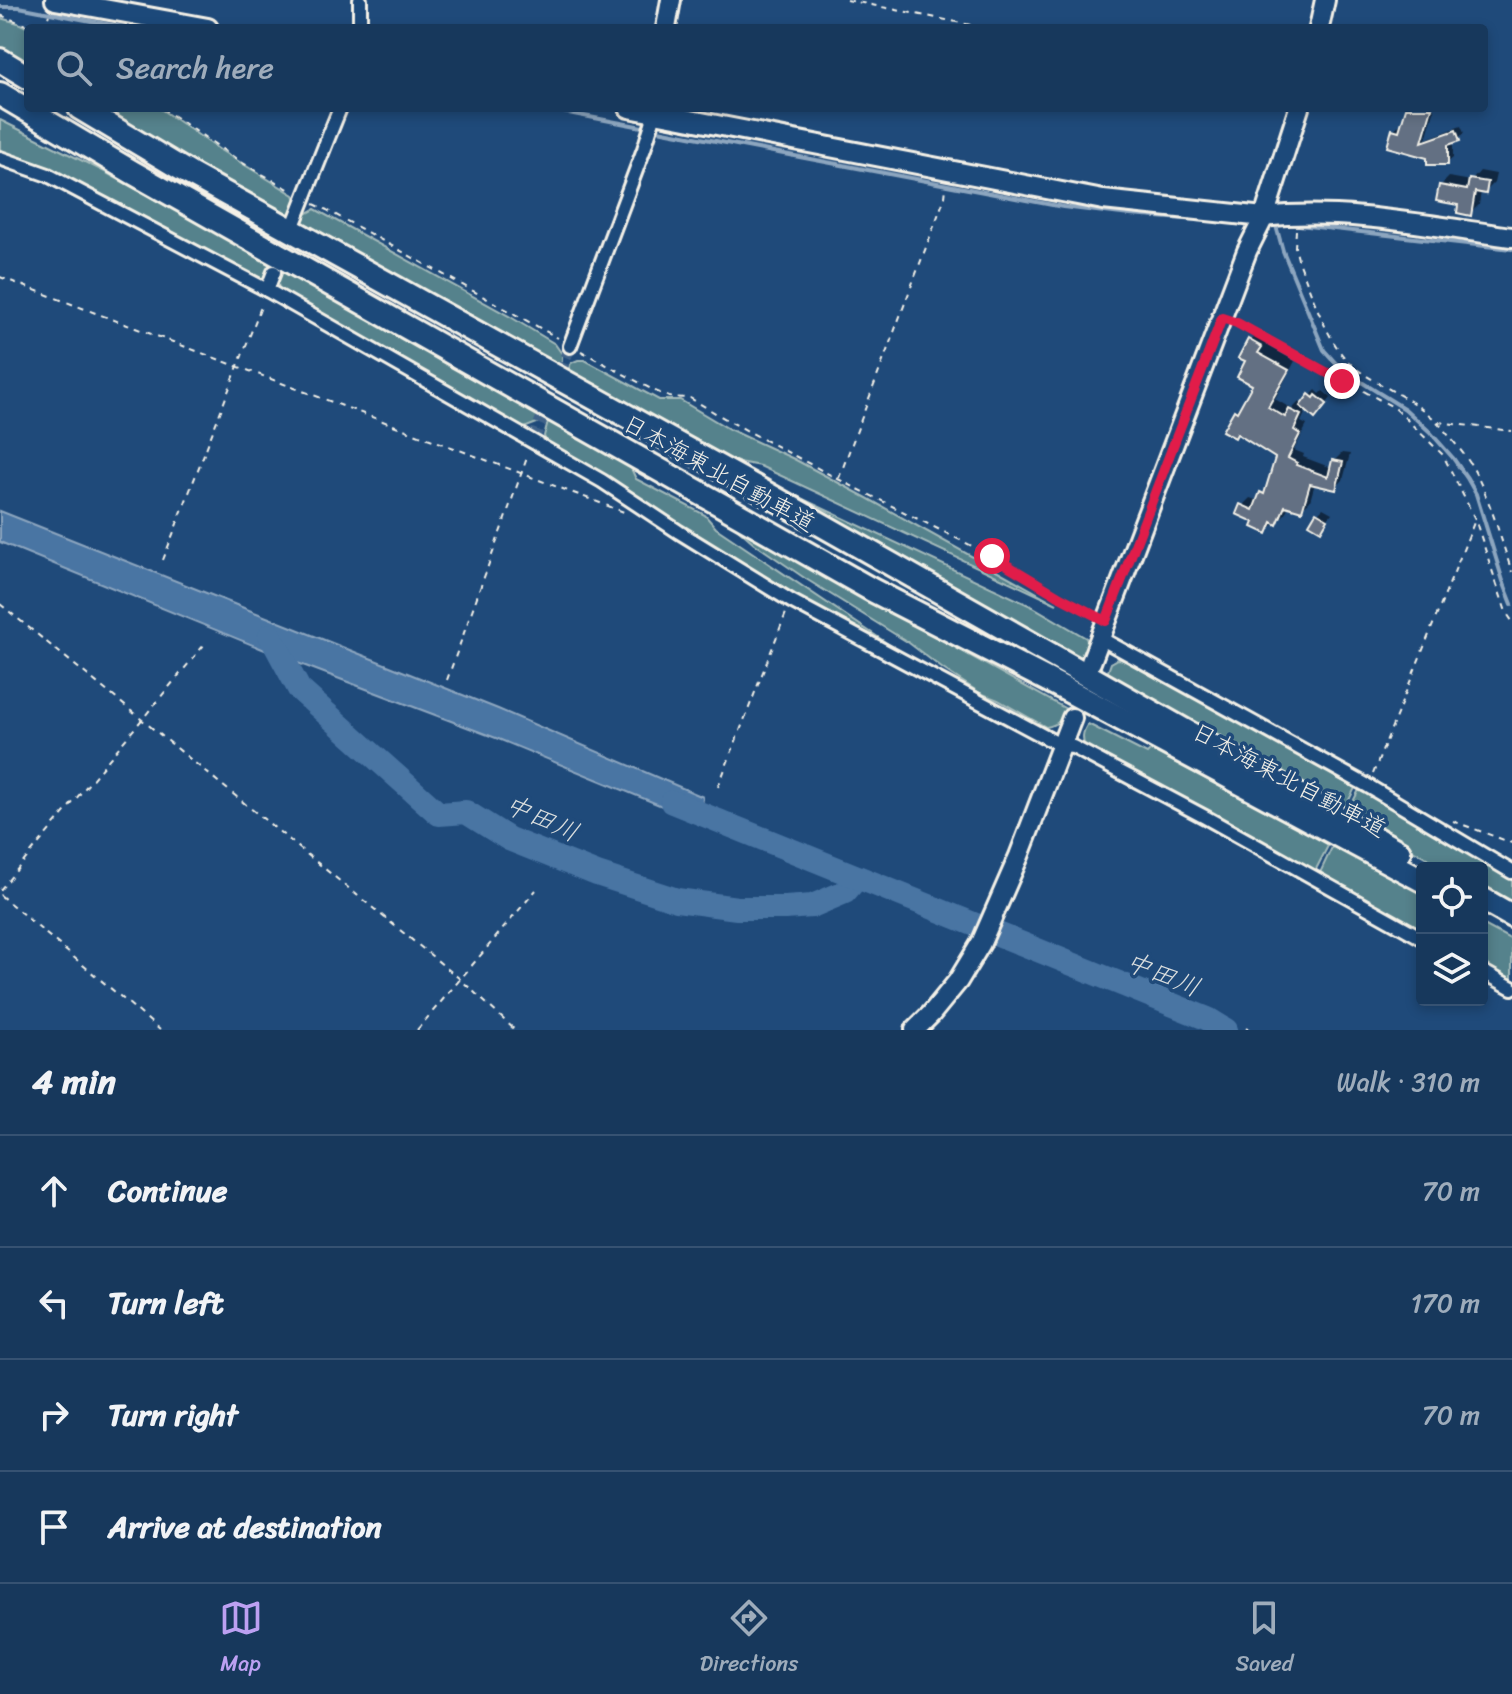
<!DOCTYPE html>
<meta charset="utf-8">
<style>
:root{--surface:#17385c;--page:#244365;--text:#f1f3f6;--muted:#9eacbb;--line:#365272;--accent:#bca0f2}
body{margin:0;font-family:Sriracha,"Klee One",sans-serif;background:var(--page);color:var(--text)}
.controls{position:absolute;right:24px;bottom:24px;display:grid;overflow:hidden;border-radius:8px;box-shadow:0 4px 12px #0003}
.controls button{width:72px;height:72px;display:grid;place-items:center;padding:0;border:0;border-bottom:2px solid var(--line);background:var(--surface);color:var(--text);font:40px sans-serif}
.stop{position:absolute;width:24px;height:24px;margin:-18px;border:6px solid #e11d48;border-radius:50%;background:#fff}
.stop.end{background:#e11d48;border-color:#fff;box-shadow:0 2px 8px #0008}
.list{margin:0;padding:0;list-style:none}
h2{display:flex;justify-content:space-between;align-items:center;height:104px;margin:0;padding:0 32px;font-size:34px}
h2 small{font-size:26px;font-weight:400;color:var(--muted)}
.list li{display:grid;grid-template-columns:52px 1fr auto;gap:24px;align-items:center;box-sizing:border-box;height:112px;padding:0 32px;border-top:2px solid var(--line)}
.list b{display:block;font-size:30px;white-space:nowrap}
.list em{font-size:26px;font-style:normal;color:var(--muted)}
.icon{flex:none;width:44px;height:44px;fill:none;stroke:currentColor;stroke-width:2;stroke-linecap:round;stroke-linejoin:round}
.map{position:relative;flex:none;width:1512px;height:1030px;overflow:hidden}
.search{position:absolute;background:var(--surface);box-shadow:0 4px 12px #0003;left:24px;right:24px;top:24px;height:88px;display:flex;align-items:center;gap:20px;box-sizing:border-box;padding:0 28px;border-radius:8px;color:var(--muted);font-size:30px}
.sheet{height:552px;background:var(--surface)}
nav{display:flex;justify-content:space-around;align-items:center;box-sizing:border-box;height:112px;border-top:2px solid var(--line);background:var(--surface);font-size:22px;color:var(--muted)}
nav a{display:grid;justify-items:center;gap:4px}
nav .on{color:var(--accent)}
.map>svg:first-child{display:block}
.green{fill:#54828c;stroke:#a4baba;stroke-width:2}
.water{fill:#4874a3;stroke:#8da6bf;stroke-width:2}
.shadow{fill:#0007}
.lines{fill:none;stroke-linecap:round;stroke-linejoin:round}
.stream{stroke:#8da6bf;stroke-width:4}
.river{stroke:#4874a3;stroke-width:24}
.building{fill:#636f83;stroke:#f4f1e8;stroke-width:2}
.street-tunnel{stroke:#3f638a;stroke-width:12;stroke-dasharray:12 6;stroke-linecap:butt}
.street-casing{stroke:#f4f1e8;stroke-width:18}
.secondary-casing{stroke:#f4f1e8;stroke-width:24}
.highway-casing{stroke:#f4f1e8;stroke-width:28}
.path{stroke:#f4f1e8;stroke-width:2;stroke-dasharray:6 6;stroke-linecap:butt}
.street{stroke:#1f4a7a;stroke-width:12}
.secondary{stroke:#1f4a7a;stroke-width:18}
.highway{stroke:#1f4a7a;stroke-width:22}
.route{stroke:#e11d48;stroke-width:10}
.labels{text-anchor:middle;dominant-baseline:central;stroke-width:7;stroke-linejoin:round;paint-order:stroke}
.street-label{font-size:24px;fill:#f4f1e8;stroke:#1f4a7a}
.water-label{font-size:26px;font-style:italic;fill:#dadede;stroke:#1f4a7a}
</style>
<div class="map">
<svg width="1512" height="1030" viewBox="0 0 1512 1030">
<rect width="100%" height="100%" fill="#1f4a7a"/>
<filter id="ink" filterUnits="userSpaceOnUse"><feTurbulence type="fractalNoise" baseFrequency=".0125" numOctaves="2"/><feDisplacementMap in="SourceGraphic" scale="16" xChannelSelector="R" yChannelSelector="G"/><feConvolveMatrix kernelMatrix="1 2 1 2 8 2 1 2 1" color-interpolation-filters="sRGB"/></filter>
<g filter="url(#ink)">
<g class="green">
<polygon points="0,18 18,23 29,28 28,63 0,48"/>
<polygon points="104,108 159,108 220,150 294,195 297,201 292,219 212,175"/>
<polygon points="0,120 103,171 273,264 268,277 258,280 0,155"/>
<polygon points="315,209 509,316 555,344 562,354 562,360 557,370 299,226 304,215"/>
<polygon points="283,269 530,409 539,415 537,423 524,428 520,427 279,291 278,282"/>
<polygon points="578,360 585,360 659,400 680,400 729,429 794,459 867,498 1057,604 760,466 733,461 666,424 653,423 566,375 571,363"/>
<polygon points="548,421 606,453 629,464 636,479 705,515 716,528 909,658 790,596 629,497 619,483 547,444 544,436"/>
<polygon points="754,476 1033,607 1086,638 1089,647 1084,664"/>
<path d="M731,523l335,186c-3,11 -9,16 -20,18l-48,-27 -18,-7 -37,-24 -34,-26 -103,-64 -51,-35z"/>
<polygon points="1118,659 1126,660 1178,686 1355,788 1344,810 1106,677 1111,663"/>
<path d="M1088,724l59,30 4,-4 178,94 -16,31 -228,-127c-3,-10 -3,-16 3,-24z"/>
<polygon points="1359,790 1512,877 1512,906 1482,889 1482,868 1445,868 1347,813"/>
<polygon points="1333,845 1422,892 1422,934 1318,877"/>
<polygon points="1482,924 1512,940 1512,985 1482,968"/>
</g>
<polygon class="water" points="0,511 498,709 703,797 701,822 496,738 287,659 0,542"/>
<g class="shadow">
<polygon points="1408,108 1435,108 1426,139 1461,126 1464,133 1459,139 1453,141 1453,158 1447,163 1429,156 1393,130 1399,125 1403,126"/>
<polygon points="1480,171 1496,174 1494,183 1485,192 1481,191 1479,205 1470,213 1440,186 1449,177 1471,181"/>
<polygon points="1258,333 1268,338 1265,344 1295,361 1275,399 1292,409 1299,402 1303,404 1316,390 1320,394 1323,391 1331,398 1321,411 1307,409 1301,422 1307,425 1294,450 1304,454 1303,457 1332,468 1334,461 1342,453 1350,454 1343,480 1335,488 1315,483 1310,501 1301,509 1289,505 1285,514 1267,531 1242,506 1250,498 1259,501 1262,493 1268,487 1278,457 1235,411 1243,403 1255,385 1248,361 1250,341"/>
<polygon points="1323,508 1332,513 1320,529 1318,513"/>
</g>
<g class="lines">
<g class="stream">
<polyline points="0,7 19,7 127,28"/>
<polyline points="542,108 1063,207 1130,215 1225,222"/>
<polyline points="1275,222 1283,251 1324,350 1342,370 1405,409 1430,432 1453,458 1467,478 1476,494 1503,581 1512,604"/>
<polyline points="1290,224 1512,249"/>
</g>
<g class="river">
<polyline points="270,635 299,689 439,814 466,812 509,839 597,874 677,900 737,908 785,908 812,906 845,892 857,878"/>
<polyline points="672,802 1208,1019 1226,1030"/>
</g>
</g>
<g class="building">
<polygon points="1406,108 1432,108 1422,142 1456,130 1460,141 1448,145 1448,165 1427,165 1427,158 1387,147 1392,129 1399,131"/>
<polygon points="1469,179 1488,182 1486,194 1475,192 1471,216 1457,213 1458,205 1436,201 1439,185 1467,190"/>
<polygon points="1248,339 1262,347 1258,353 1289,370 1268,407 1285,417 1289,409 1301,415 1294,430 1300,434 1288,458 1297,463 1296,465 1328,477 1332,460 1343,462 1336,490 1310,484 1302,511 1285,506 1277,525 1272,522 1267,534 1252,527 1254,522 1236,514 1240,504 1253,510 1260,492 1264,494 1275,458 1237,434 1235,438 1222,431 1234,410 1237,412 1252,385 1237,377 1245,361 1238,358"/>
<polygon points="1309,394 1314,398 1316,395 1327,404 1315,419 1300,406"/>
<polygon points="1316,512 1328,519 1321,531 1309,524"/>
</g>
<g class="lines">
<polyline class="street-tunnel" points="533,441 570,346"/>
<g class="street-casing">
<g id="street">
<polyline points="360,0 360,28"/>
<polyline points="0,158 48,175 267,290 602,481 679,532 791,601 1062,746 1073,747 1205,817 1422,938"/>
<polyline points="295,221 340,108"/>
<polyline points="267,290 274,272"/>
<polyline points="570,346 644,149 655,114"/>
<polyline points="1100,638 1368,786 1512,872"/>
<polyline points="1482,971 1512,988"/>
</g>
</g>
<g class="secondary-casing">
<g id="secondary">
<polyline points="55,0 208,28"/>
<polyline points="666,28 671,0"/>
<polyline points="1319,28 1325,0"/>
<polyline points="629,108 1103,200 1264,217 1247,251 1091,662"/>
<path d="M1299,108l-35,109c83,-9 166,9 248,20"/>
<polyline points="915,1030 931,1014 958,981 981,943 1019,856 1072,718"/>
</g>
</g>
<g class="highway-casing">
<g id="highway">
<polyline points="0,60 28,77"/>
<polyline points="0,94 132,172 872,590 1065,689 1422,880"/>
<polyline points="80,108 190,174 755,487 1399,852"/>
<polyline points="1482,899 1512,916"/>
</g>
</g>
<g class="path">
<polyline points="847,0 986,28"/>
<polyline points="0,15 34,28"/>
<polyline points="43,28 49,15"/>
<polyline points="162,108 241,162 292,191"/>
<polyline points="314,204 327,210 558,338"/>
<path d="M1296,230l-1,17 3,12c13,32 29,86 56,108 27,21 62,32 86,58 12,15 28,32 36,49 16,31 25,66 36,98"/>
<polyline points="0,277 624,512"/>
<polyline points="1237,323 1395,408 1443,455 1475,519 1506,612 1512,621"/>
<polyline points="581,351 653,390 669,397 690,398 729,421 838,479 992,556 1093,614"/>
<polyline points="1438,422 1512,431"/>
<polyline points="839,478 945,197 946,188"/>
<polyline points="163,560 262,304"/>
<polyline points="0,604 460,979 515,1030"/>
<polyline points="447,680 528,455"/>
<polyline points="1373,774 1475,520"/>
<polyline points="718,787 786,613"/>
<polyline points="1453,821 1512,843"/>
<polyline points="0,890 204,645"/>
<polyline points="0,895 160,1030"/>
<polyline points="1246,1028 1249,1030"/>
<polyline points="417,1030 536,890"/>
</g>
<use href="#street" class="street"/>
<use href="#secondary" class="secondary"/>
<use href="#highway" class="highway"/>
</g>
</g>
<g class="lines" filter="url(#ink)">
<polyline class="route" points="992,556 1062,598 1106,621 1222,318 1237,323 1342,381"/>
</g>
<g class="labels">
<g class="street-label">
<text transform="translate(719 473) rotate(29)">日本海東北自動車道</text>
<text transform="translate(1289 780) rotate(28)">日本海東北自動車道</text>
</g>
<g class="water-label">
<text transform="translate(542 818) rotate(24)">中田川</text>
<text transform="translate(1163 974) rotate(22)">中田川</text>
</g>
</g>
</svg>
<div class="controls">
<button><svg class="icon" aria-label="locate" viewBox="0 0 24 24"><circle cx="12" cy="12" r="6"/><path d="M12 2v4M12 18v4M2 12h4M18 12h4"/></svg></button>
<button><svg class="icon" aria-label="layers" viewBox="0 0 24 24"><path d="M12 4l9 5-9 5-9-5zM3 14l9 5 9-5"/></svg></button>
</div>
<div class="stop" style="left:992px;top:556px"></div>
<div class="stop end" style="left:1342px;top:381px"></div>
<div class="search"><svg class="icon" aria-label="search" viewBox="0 0 24 24"><circle cx="10" cy="10" r="6"/><path d="M15 15l6 6"/></svg>Search here</div>
</div>
<section class="sheet">
<h2>4 min<small>Walk · 310 m</small></h2>
<ul class="list">
<li><svg class="icon" aria-label="ahead" viewBox="0 0 24 24"><path d="M12 20V5M6 11l6-6 6 6"/></svg><div><b>Continue</b></div><em>70 m</em></li>
<li><svg class="icon" aria-label="left" viewBox="0 0 24 24"><path d="M17 20v-9H6M10 6l-5 5 5 5"/></svg><div><b>Turn left</b></div><em>170 m</em></li>
<li><svg class="icon" aria-label="right" viewBox="0 0 24 24"><path d="M7 20v-9h11M14 6l5 5-5 5"/></svg><div><b>Turn right</b></div><em>70 m</em></li>
<li><svg class="icon" aria-label="arrive" viewBox="0 0 24 24"><path d="M6 21V4h12l-3 4 3 4H6"/></svg><div><b>Arrive at destination</b></div></li>
</ul>
</section>
<nav>
<a class="on"><svg class="icon" aria-label="map" viewBox="0 0 24 24"><path d="M3 6l6-2 6 2 6-2v14l-6 2-6-2-6 2zM9 4v14M15 6v14"/></svg>Map</a>
<a><svg class="icon" aria-label="directions" viewBox="0 0 24 24"><path d="M12 3l9 9-9 9-9-9zM9 14v-3h6M13 9l2 2-2 2"/></svg>Directions</a>
<a><svg class="icon" aria-label="saved" viewBox="0 0 24 24"><path d="M7 4h10v16l-5-4-5 4z"/></svg>Saved</a>
</nav>
